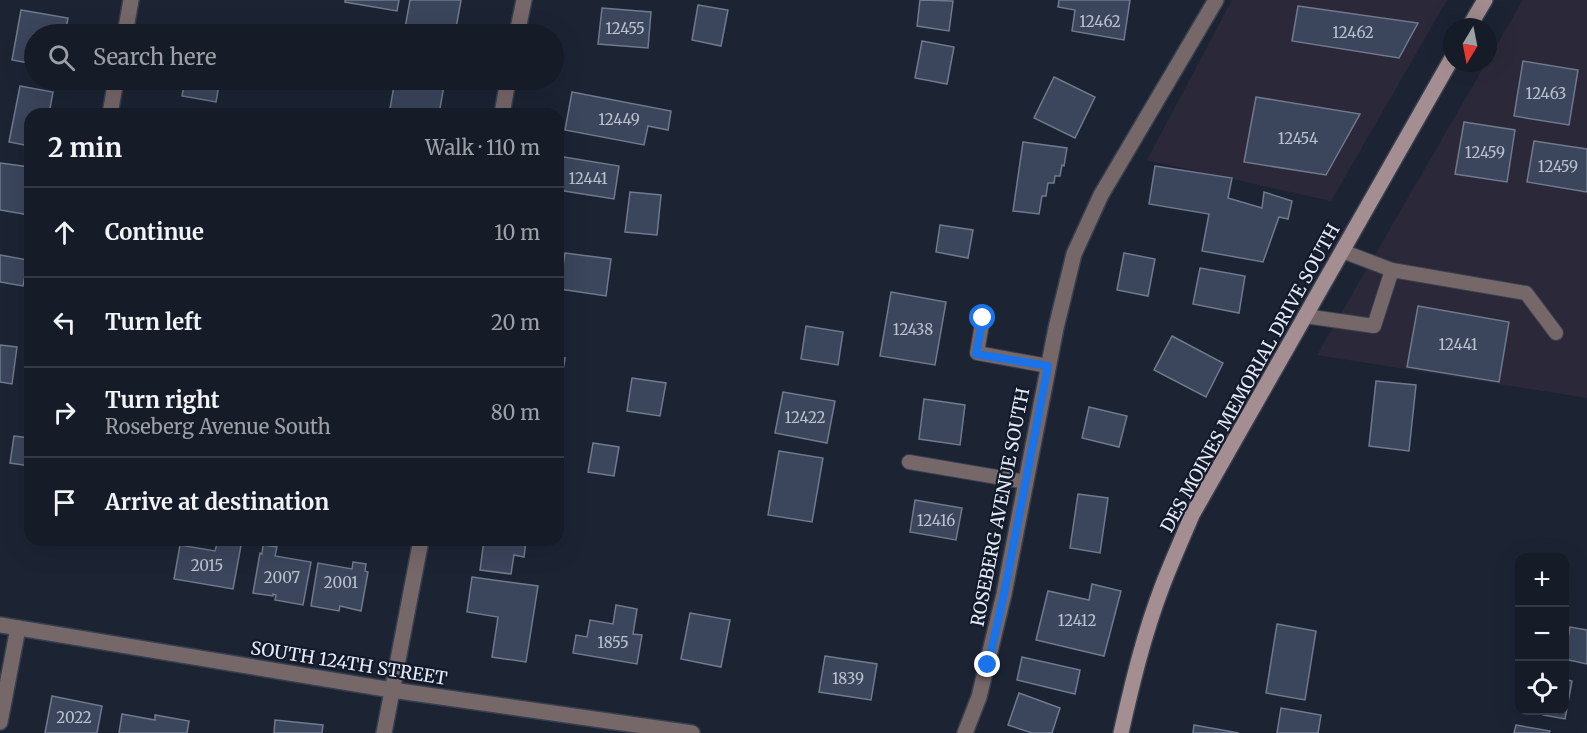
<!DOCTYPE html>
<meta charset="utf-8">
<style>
:root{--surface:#151b27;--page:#222833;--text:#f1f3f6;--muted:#9da1a7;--line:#343944}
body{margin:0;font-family:Merriweather,serif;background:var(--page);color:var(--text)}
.controls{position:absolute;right:18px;bottom:18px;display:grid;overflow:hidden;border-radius:12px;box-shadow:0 6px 24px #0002}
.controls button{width:54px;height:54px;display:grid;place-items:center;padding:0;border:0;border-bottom:2px solid var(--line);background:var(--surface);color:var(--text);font:30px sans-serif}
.compass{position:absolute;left:1443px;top:18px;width:54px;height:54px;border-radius:50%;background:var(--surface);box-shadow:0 6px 24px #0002;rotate:190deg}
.stop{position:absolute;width:18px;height:18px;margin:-14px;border:4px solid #1a73e8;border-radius:50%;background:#fff}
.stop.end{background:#1a73e8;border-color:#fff;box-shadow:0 2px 6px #0008}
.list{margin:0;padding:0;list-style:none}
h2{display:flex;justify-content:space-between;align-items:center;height:78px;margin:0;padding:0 24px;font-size:26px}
h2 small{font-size:20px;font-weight:400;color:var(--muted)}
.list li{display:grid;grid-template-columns:39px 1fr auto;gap:18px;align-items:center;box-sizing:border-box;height:90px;padding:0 24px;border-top:2px solid var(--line)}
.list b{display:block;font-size:22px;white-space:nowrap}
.list p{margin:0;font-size:20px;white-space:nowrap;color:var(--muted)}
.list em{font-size:20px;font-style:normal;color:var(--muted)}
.icon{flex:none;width:33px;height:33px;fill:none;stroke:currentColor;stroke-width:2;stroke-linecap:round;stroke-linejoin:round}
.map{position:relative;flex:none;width:1587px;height:733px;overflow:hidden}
.search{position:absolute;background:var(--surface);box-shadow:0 6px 24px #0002;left:24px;top:24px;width:540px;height:66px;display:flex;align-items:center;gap:15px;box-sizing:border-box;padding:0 21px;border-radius:33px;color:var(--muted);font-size:22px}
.panel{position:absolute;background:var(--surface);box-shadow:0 6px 24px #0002;left:24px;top:108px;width:540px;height:438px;border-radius:18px}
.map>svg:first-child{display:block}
.commercial{fill:#2b2939}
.building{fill:#3b455b;stroke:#70798d;stroke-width:1.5}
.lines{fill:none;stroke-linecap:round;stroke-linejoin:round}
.lane-casing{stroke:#38404f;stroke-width:16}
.street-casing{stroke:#38404f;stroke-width:18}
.secondary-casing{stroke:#38404f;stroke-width:18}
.lane{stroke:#766769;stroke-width:14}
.street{stroke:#766769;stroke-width:15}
.secondary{stroke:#a48e91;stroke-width:15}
.route{stroke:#1a73e8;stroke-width:8}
.labels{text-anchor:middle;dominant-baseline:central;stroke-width:4.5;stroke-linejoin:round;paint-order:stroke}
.number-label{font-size:15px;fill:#bac2cf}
.street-label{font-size:18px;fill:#e5ebf6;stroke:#131a2a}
</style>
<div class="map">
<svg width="1587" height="733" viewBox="0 0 1587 733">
<rect width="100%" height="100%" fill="#1c2434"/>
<g class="commercial">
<polygon points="1232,0 1447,0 1331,201 1147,160"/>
<polygon points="1523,0 1587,0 1587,398 1317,355 1486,63 1488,63 1488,60"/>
</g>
<g class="building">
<polygon points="345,0 399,0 397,11 345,2"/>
<polygon points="410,0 461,0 455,34 404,34"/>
<polygon points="920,0 953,1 949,31 917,26"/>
<polygon points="1059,0 1130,0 1124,40 1072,31 1075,10 1058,7"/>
<polygon points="698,5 728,10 721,46 692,40"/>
<polygon points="1298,6 1418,23 1399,58 1292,41"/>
<polygon points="602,8 651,12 648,48 598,44"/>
<polygon points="21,10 68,18 65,34 34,34 34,64 12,60"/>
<polygon points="922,41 954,47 947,84 915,78"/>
<polygon points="1523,61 1578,70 1569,125 1514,116"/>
<polygon points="1054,77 1095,97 1075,138 1034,118"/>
<polygon points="185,80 238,80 236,88 219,85 216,102 182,96"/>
<polygon points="319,80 352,80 350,86"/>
<polygon points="395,80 445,80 439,114 389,114"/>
<polygon points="20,86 53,92 49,114 30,114 30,146 9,142"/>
<polygon points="572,92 671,111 668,130 648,126 644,145 565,130"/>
<polygon points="1256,97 1360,114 1326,175 1244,162"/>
<polygon points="1464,122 1515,130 1507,182 1455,174"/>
<polygon points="1534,141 1587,149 1587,192 1527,182"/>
<polygon points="1023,142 1067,148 1064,166 1062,165 1060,176 1055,176 1054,183 1048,183 1046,196 1042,196 1039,214 1013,211"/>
<polygon points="558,156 619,166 614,199 558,190"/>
<polygon points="0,163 30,167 30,215 0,210"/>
<polygon points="1155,166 1232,178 1228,198 1262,208 1264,192 1292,201 1288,219 1279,217 1263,262 1202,251 1209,214 1149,204"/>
<polygon points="630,192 661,195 657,235 625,232"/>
<polygon points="940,225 973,230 968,258 936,252"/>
<polygon points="565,253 611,259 606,296 560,289"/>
<polygon points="1124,253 1155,259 1148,296 1117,290"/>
<polygon points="0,255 28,260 23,286 0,282"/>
<polygon points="1200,268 1245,276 1239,313 1193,304"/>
<polygon points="891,292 946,302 935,365 880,356"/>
<polygon points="1418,306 1509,322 1499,382 1407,367"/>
<polygon points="806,326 843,332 838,365 801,359"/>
<polygon points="1172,336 1223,363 1206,397 1154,370"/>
<polygon points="0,345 17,347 12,384 0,382"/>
<polygon points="558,357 565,358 559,395 558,395"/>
<polygon points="632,378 666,383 660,416 627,411"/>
<polygon points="1376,381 1416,385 1409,451 1369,446"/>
<polygon points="783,392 835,401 827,443 775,433"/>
<polygon points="924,399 965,405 960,445 919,439"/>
<polygon points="1089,407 1127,416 1119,447 1082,438"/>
<polygon points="14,436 30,438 30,466 10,463"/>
<polygon points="593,443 619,447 614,476 588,472"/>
<polygon points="779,451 823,458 812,522 768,515"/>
<polygon points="1078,494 1108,498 1100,553 1070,548"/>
<polygon points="915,500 962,508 956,540 910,532"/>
<polygon points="218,540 242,540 233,589 174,579 180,545 215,551"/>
<polygon points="484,540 526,541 524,557 514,555 511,574 480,570"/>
<polygon points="263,545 277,547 275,556 311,562 303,605 275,600 276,595 273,594 273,596 253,593 260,553 262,554"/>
<polygon points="353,562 366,564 365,571 368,572 361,611 340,606 339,611 311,606 318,563 352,569"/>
<polygon points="472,577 538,586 526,662 492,657 498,617 467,612"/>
<polygon points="1092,584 1121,591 1104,656 1036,640 1048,591 1089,600"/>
<polygon points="616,605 637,609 633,634 642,635 637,664 573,653 576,635 587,637 590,620 613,624"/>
<polygon points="690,613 730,620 721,667 681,659"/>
<polygon points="1277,624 1316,631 1305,700 1266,693"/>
<polygon points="1570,627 1587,630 1587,664 1564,659"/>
<polygon points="825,656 877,664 871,700 819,692"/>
<polygon points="1022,657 1080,670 1075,694 1017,680"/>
<polygon points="1564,679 1572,681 1565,719 1543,715 1544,710 1564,710"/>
<polygon points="1019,693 1060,708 1052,733 1032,733 1008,725"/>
<polygon points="52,696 102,706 97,733 45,733"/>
<polygon points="1281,708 1321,715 1318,733 1277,733"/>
<polygon points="122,714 155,720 155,715 189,721 187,733 119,733"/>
<polygon points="275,720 323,725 322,733 274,733"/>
<polygon points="1194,725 1239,733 1193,733"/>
<polygon points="1516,725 1550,731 1549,733 1514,733"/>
</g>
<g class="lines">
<g class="lane-casing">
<g id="lane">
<polyline points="1342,251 1392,270"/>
<polyline points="1305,316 1374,326 1392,270 1526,293 1556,333"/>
<polyline points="983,318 977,353 1048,366"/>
<polyline points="909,462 1026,482"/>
</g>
</g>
<g class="street-casing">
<g id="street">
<polyline points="125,34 131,0"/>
<polyline points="517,34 524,0"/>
<polyline points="110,114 116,80"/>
<polyline points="502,114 508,80"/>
<polyline points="0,625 392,690 692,733"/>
<polyline points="0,722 18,628"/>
<polyline points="384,733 421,540"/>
<polyline points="965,733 979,697 1004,594 1056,328 1074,254 1101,195 1216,0"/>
</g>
</g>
<g class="secondary-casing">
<g id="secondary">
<polyline points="1469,27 1485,0"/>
<path d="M1121,733c11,-49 23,-99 41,-146 9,-24 20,-48 30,-72l260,-457"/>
</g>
</g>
<use href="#lane" class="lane"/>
<use href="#street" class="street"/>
<use href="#secondary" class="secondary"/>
</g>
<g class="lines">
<polyline class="route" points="983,318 976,354 1048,366 1004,594 988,665"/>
</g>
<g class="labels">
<g class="number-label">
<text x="1100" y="21">12462</text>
<text x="625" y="28">12455</text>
<text x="1353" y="32">12462</text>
<text x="1546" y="93">12463</text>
<text x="619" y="119">12449</text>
<text x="1298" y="138">12454</text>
<text x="1485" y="152">12459</text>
<text x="1558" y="166">12459</text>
<text x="588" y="178">12441</text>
<text x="913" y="329">12438</text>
<text x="1458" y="344">12441</text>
<text x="805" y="417">12422</text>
<text x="936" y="520">12416</text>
<text x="207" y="565">2015</text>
<text x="282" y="577">2007</text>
<text x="341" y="582">2001</text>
<text x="1077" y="620">12412</text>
<text x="613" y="642">1855</text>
<text x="848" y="678">1839</text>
<text x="74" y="717">2022</text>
</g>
<g class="street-label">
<text transform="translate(1250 378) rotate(-61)">DES MOINES MEMORIAL DRIVE SOUTH</text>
<text transform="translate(1000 507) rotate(-79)">ROSEBERG AVENUE SOUTH</text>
<text transform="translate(349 663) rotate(9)">SOUTH 124TH STREET</text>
</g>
</g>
</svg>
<div class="controls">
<button>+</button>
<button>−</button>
<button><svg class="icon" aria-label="locate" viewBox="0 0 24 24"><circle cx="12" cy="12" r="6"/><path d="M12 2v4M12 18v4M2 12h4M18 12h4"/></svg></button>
</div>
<svg class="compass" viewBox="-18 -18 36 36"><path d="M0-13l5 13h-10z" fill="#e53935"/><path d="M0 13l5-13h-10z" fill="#9da1a7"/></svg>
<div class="stop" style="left:983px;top:318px"></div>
<div class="stop end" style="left:988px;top:665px"></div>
<div class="search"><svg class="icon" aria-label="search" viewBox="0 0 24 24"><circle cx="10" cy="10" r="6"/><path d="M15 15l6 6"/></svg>Search here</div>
<section class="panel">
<h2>2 min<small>Walk · 110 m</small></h2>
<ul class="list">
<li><svg class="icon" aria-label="ahead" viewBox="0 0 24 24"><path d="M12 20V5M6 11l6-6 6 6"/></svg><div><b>Continue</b></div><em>10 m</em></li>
<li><svg class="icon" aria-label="left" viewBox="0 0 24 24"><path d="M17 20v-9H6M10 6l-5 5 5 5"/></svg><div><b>Turn left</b></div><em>20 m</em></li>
<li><svg class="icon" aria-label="right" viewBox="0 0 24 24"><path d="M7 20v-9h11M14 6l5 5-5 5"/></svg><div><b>Turn right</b><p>Roseberg Avenue South</p></div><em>80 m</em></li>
<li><svg class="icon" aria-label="arrive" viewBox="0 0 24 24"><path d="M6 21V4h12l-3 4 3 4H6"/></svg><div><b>Arrive at destination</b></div></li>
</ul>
</section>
</div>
